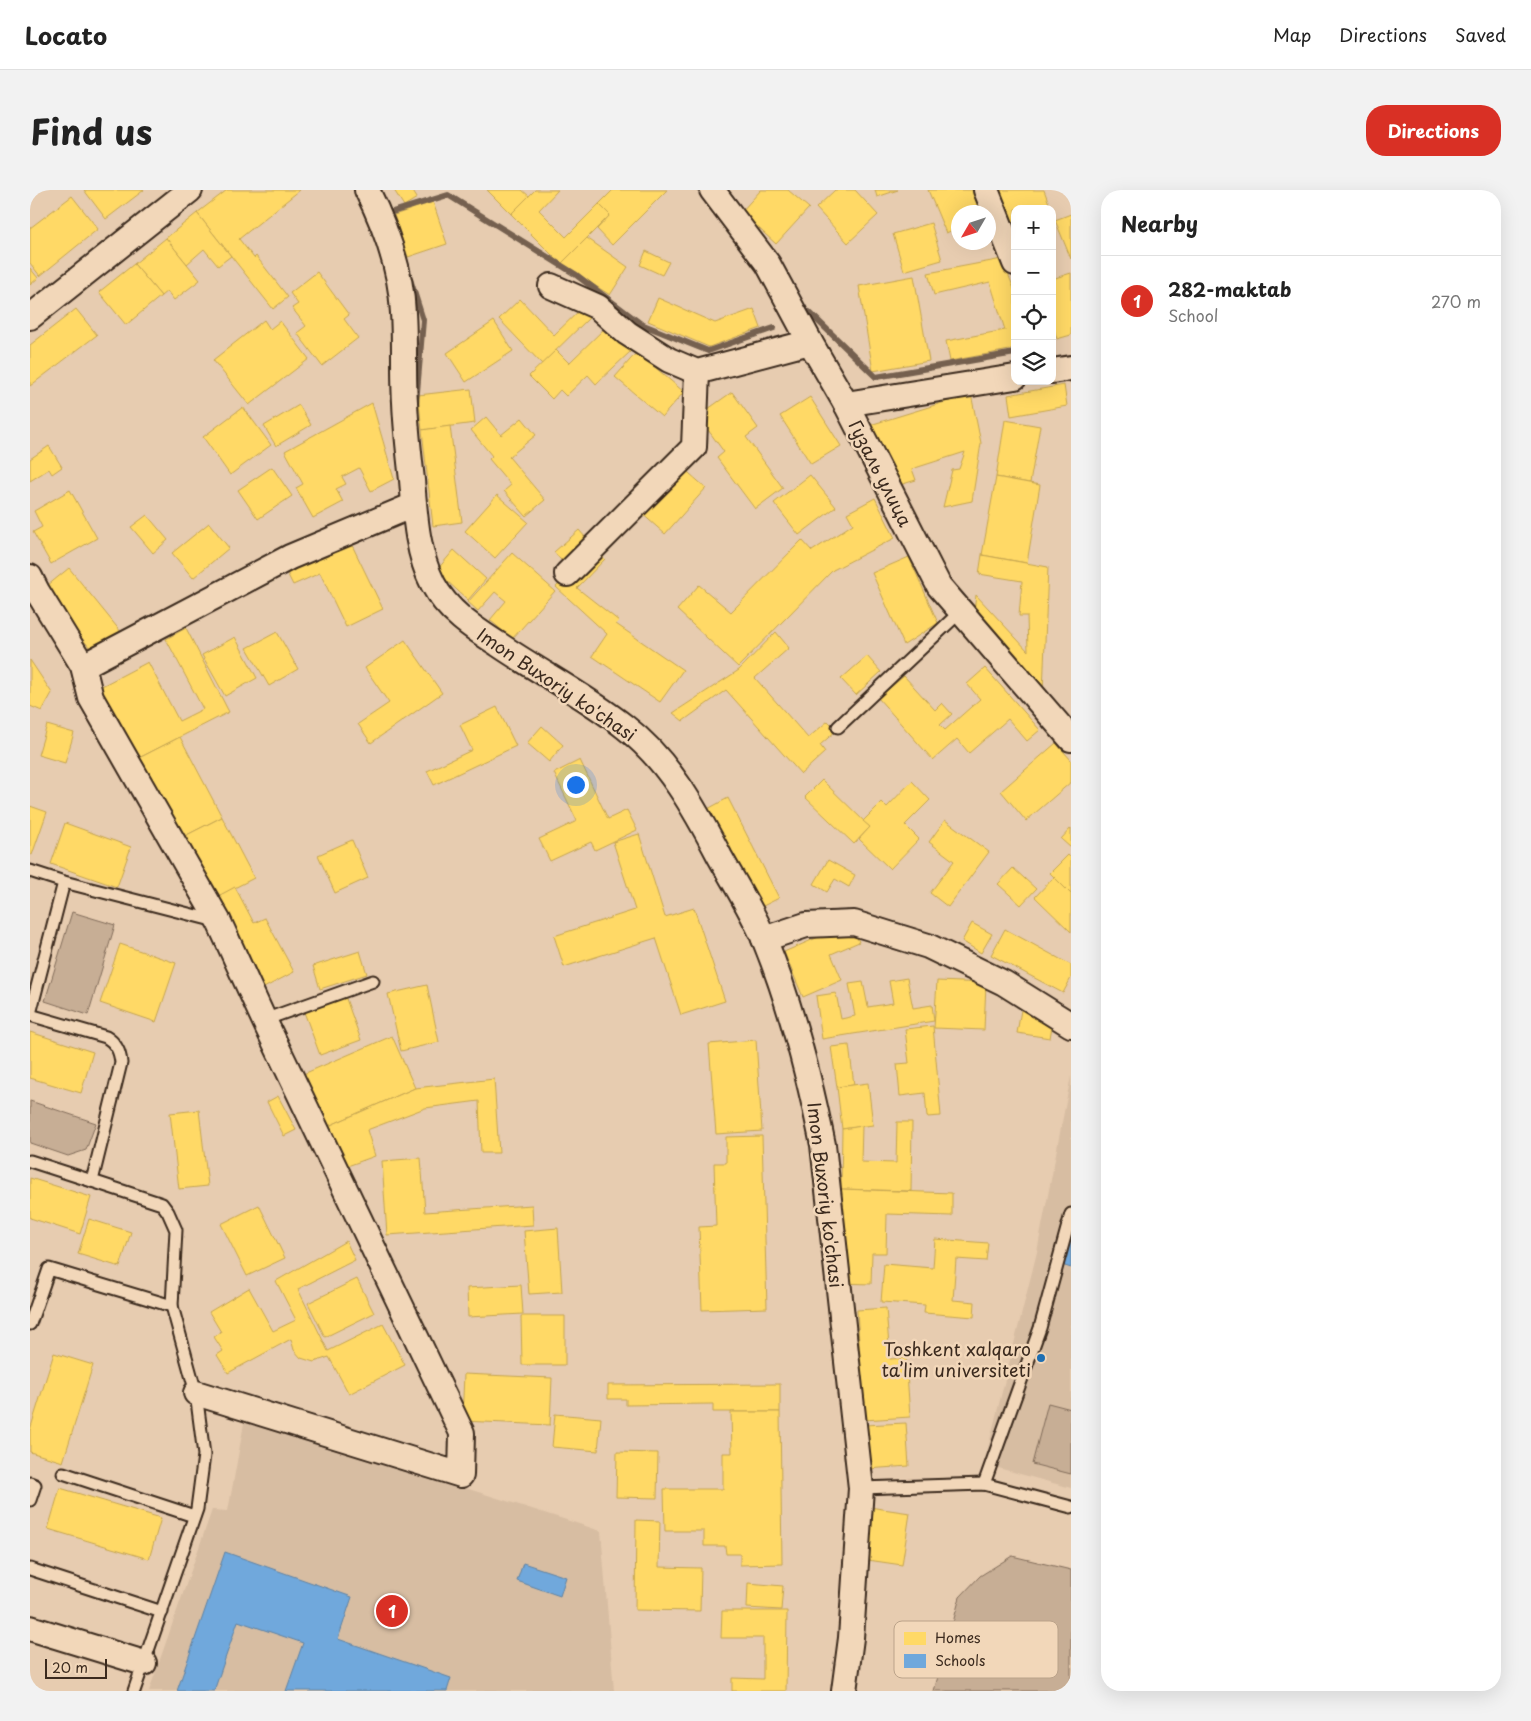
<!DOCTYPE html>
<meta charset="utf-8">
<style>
:root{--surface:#fff;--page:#f2f2f2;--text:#222;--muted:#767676;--line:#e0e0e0;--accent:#d93025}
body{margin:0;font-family:"Playpen Sans",sans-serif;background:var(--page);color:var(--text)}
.controls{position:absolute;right:15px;top:15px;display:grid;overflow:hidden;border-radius:10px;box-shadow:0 5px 20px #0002}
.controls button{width:45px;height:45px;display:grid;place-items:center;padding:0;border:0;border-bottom:1px solid var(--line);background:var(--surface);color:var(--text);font:25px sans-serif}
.compass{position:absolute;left:921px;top:15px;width:45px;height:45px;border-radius:50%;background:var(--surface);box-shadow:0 5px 20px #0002;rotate:231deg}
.scale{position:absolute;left:15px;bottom:12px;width:62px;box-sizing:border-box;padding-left:5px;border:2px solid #3b2a1e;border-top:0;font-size:14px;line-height:18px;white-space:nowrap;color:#3b2a1e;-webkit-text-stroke:4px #f2d7b9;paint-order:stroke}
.you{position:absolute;left:545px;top:594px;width:18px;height:18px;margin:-12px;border:4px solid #fff;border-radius:50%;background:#1a73e8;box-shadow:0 0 0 8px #1a73e833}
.badge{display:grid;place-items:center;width:32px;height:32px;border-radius:50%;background:var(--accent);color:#fff;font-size:16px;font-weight:700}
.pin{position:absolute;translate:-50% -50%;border:2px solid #fff;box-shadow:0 1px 5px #0006}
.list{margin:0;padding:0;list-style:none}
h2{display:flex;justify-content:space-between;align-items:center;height:65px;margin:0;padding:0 20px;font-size:21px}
h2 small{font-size:16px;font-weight:400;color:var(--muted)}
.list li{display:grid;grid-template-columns:32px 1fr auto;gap:15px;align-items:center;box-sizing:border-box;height:90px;padding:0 20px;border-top:1px solid var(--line)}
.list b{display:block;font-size:19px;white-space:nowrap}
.list p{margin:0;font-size:16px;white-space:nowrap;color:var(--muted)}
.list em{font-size:16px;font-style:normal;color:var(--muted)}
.icon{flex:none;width:28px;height:28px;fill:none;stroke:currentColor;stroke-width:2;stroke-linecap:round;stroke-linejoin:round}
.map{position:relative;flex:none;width:1041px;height:1501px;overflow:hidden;border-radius:20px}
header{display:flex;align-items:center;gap:30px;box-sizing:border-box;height:70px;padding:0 25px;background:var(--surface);border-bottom:1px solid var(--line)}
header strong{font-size:24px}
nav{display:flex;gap:28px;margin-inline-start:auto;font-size:18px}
.intro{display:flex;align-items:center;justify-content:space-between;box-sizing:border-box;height:120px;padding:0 30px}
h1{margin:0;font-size:35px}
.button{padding:12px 22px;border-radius:20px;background:var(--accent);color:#fff;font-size:18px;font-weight:700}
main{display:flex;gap:30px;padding:0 30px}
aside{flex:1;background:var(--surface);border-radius:20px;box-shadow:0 5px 20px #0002}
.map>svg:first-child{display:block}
.built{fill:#d7bda2}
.green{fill:#c7ae95;stroke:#816c5a}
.homes{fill:#ffd966;stroke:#c4a450}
.schools{fill:#6fa8dc;stroke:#5f82a3}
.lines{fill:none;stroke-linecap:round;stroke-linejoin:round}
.stream{stroke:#75614f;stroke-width:6}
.lane-casing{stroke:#3b2a1e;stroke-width:15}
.street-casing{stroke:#3b2a1e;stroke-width:28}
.lane{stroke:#f2d7b9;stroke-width:11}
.street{stroke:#f2d7b9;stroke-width:24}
.poi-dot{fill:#1f6fb2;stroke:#f2d7b9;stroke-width:2}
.labels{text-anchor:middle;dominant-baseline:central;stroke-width:5;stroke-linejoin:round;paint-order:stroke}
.street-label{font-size:18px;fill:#3b2a1e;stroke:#f2d7b9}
.poi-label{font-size:18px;fill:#3b2a1e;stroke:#f2d7b9;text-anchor:end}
.key{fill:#f2d7b9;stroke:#bba38a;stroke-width:1}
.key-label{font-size:14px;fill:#3b2a1e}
</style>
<header>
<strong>Locato</strong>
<nav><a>Map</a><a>Directions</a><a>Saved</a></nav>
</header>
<div class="intro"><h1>Find us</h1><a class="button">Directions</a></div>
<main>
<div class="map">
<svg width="1041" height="1501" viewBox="0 0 1041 1501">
<rect width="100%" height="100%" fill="#e7ccb0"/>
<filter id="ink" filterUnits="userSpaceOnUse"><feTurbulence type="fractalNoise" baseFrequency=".02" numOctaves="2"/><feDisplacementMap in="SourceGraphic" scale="10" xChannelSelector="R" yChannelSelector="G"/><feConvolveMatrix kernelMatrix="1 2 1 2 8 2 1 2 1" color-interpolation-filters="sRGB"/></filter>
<g filter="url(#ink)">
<g class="built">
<polygon points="1041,886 1041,1298 954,1274 1007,1062"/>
<polygon points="215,1228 571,1341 584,1501 119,1501 182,1320 198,1321"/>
</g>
<g class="green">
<polygon points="42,722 85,735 58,825 15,811"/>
<polygon points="0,911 66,933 56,960 38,966 0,953"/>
<polygon points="1018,1213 1041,1219 1041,1284 1002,1274"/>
<polygon points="982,1366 1041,1380 1041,1501 904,1501 930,1407 950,1386"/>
</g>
<g class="homes">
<polygon points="54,0 114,0 76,29"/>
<polygon points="197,0 270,0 209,49 224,68 226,66 258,107 243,119 167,23"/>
<polygon points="364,0 382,0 387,8 374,16"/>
<polygon points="457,0 492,0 499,6 481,24"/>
<polygon points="505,0 528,0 509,20 536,47 569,14 580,25 531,74 481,24"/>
<polygon points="583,0 637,0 582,55 567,39 580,25 569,14"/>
<polygon points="731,0 758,0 779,18 746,54 711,22"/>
<polygon points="805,0 825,0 848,25 818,53 786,18"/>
<polygon points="845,0 868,0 847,7"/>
<polygon points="898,0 946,0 955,22 928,22 928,38 916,43"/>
<polygon points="969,0 1014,0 1021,19 985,19 985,39"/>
<polygon points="42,6 68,39 10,86 0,73 0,38"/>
<polygon points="403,12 417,54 378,67 364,25"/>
<polygon points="167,23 201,66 188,76 174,59 157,74 136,48"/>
<polygon points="1041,24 1041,69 1025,30"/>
<polygon points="901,33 912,70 874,81 863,44"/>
<polygon points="136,48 170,90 144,110 137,101 131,106 104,74"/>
<polygon points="557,48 598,77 580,105 531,74"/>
<polygon points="616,61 639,72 632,85 610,75"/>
<polygon points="972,69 985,101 985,159 920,171 916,151 975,140 960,92 904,105 898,83"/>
<polygon points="104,74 131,106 96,135 69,102"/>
<polygon points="0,78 8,88 0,95"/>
<polygon points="287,82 319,125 314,129 328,148 292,176 267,143 276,136 262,118 268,114 260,103"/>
<polygon points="1041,83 1041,145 1027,149 1022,132 1022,89"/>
<polygon points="884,86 899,171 843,181 829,96"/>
<polygon points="628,108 685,133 724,119 731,138 679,157 618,131"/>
<polygon points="490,109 524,145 553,117 562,125 512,174 469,129"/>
<polygon points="46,119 67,145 0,196 0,155"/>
<polygon points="234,130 240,139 250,131 279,169 219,215 183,170"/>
<polygon points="464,131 483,161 436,192 417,163"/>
<polygon points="577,136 601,161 566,194 558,185 536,206 530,200 522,209 499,186 526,160 539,173"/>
<polygon points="607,162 654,202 632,227 585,187"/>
<polygon points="1034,195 1037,216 981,226 978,205"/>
<polygon points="441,199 445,233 392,240 388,205"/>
<polygon points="702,202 728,238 716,247 753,298 725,319 687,268 694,262 668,226"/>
<polygon points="941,204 951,253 942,311 913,317 922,280 929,279 935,262 882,279 886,290 863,297 840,235"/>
<polygon points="780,207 811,256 781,274 750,226"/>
<polygon points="342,213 364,289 341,301 329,278 312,287 316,294 306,299 313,312 283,328 266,298 273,294 255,261"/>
<polygon points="269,215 281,235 246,256 234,236"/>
<polygon points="213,217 241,255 200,285 173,247"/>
<polygon points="456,227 471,245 492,228 506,245 479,267 515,310 496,326 474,301 481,295 459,269 462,266 441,240"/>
<polygon points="975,230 1010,236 1000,293 966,287"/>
<polygon points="420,236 432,332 403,336 392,240"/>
<polygon points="19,256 32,277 22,284 19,279 0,291 0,269"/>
<polygon points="651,276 676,298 635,344 610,322"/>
<polygon points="242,277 262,306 228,329 208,300"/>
<polygon points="780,285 806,317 769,345 744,313"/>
<polygon points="966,287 1010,295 997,373 952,365"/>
<polygon points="40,300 67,348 21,374 3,342 12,337 4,321"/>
<polygon points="467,305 498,332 465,368 435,341"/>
<polygon points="845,308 865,348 803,380 708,477 647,420 669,395 701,422 772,350 782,361 823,334 817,323"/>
<polygon points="117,325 138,350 123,363 101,337"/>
<polygon points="179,333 199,358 163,388 142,363"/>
<polygon points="549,340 562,355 537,377 524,362"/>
<polygon points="320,351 353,419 316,437 290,383 263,395 256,381"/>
<polygon points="565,359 575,369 547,398 589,431 586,434 653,480 630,512 562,466 577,444 526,397"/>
<polygon points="424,360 456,389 438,410 406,381"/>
<polygon points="482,363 525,401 482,449 460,430 476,411 465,402 448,421 438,412"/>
<polygon points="952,365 1018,377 1013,502 943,429 946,405 998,461 997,426 989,426 992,391 949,384"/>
<polygon points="879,367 908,433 874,455 842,383"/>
<polygon points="39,378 91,442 65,464 12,400"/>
<polygon points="156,438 199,522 105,570 68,498 118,472 149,531 173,519 136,449"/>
<polygon points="247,442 268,479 239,496 217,458"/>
<polygon points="746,442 759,458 725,488 778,548 798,531 807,540 790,555 795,562 771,584 696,500 653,531 643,523 709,480"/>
<polygon points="205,447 227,488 195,506 172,465"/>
<polygon points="375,450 412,503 341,553 328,534 359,513 335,478"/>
<polygon points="837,466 851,482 826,505 811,489"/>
<polygon points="0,470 22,503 12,521 0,516"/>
<polygon points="955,478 1010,540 997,551 978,529 939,563 927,549 903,570 848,508 874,486 905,520 912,513 922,524 910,535 915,540 950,509 937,494"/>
<polygon points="467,517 486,556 404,595 397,581 442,560 430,535"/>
<polygon points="17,535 44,543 35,573 8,565"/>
<polygon points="512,536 533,555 519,572 497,553"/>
<polygon points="150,547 192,627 147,650 105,570"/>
<polygon points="1026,553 1041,570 1041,592 996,631 971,601"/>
<polygon points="550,570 578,629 597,620 607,640 565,660 561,652 520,671 509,649 547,631 524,583"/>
<polygon points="792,590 840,637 824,654 775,607"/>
<polygon points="882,591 900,610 875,635 889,649 860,679 829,649 840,637 833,631 852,612 857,617"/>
<polygon points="698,608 749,708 725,720 674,621"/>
<polygon points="0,616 17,622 2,665 0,664"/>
<polygon points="192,627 224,688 179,711 147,650"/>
<polygon points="915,630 959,662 918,717 900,703 924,671 899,652"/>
<polygon points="35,633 101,657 87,697 21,674"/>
<polygon points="1041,638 1041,658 1031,649"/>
<polygon points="609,644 635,727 664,718 695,811 651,825 626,748 534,777 524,746 605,720 583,652"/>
<polygon points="322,650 338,688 305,703 288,665"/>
<polygon points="1038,665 1041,668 1041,704 1020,683"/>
<polygon points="798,670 825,685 819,697 805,689 797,702 784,694"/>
<polygon points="983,678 1006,699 991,715 968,694"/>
<polygon points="1024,687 1041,704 1041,742 1005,707"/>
<polygon points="205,697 224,733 235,728 264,782 226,802 179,711"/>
<polygon points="821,733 829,752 801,764 812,790 773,807 754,762"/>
<polygon points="942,733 962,744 951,763 932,751"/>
<polygon points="975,739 1041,775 1041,788 1033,803 961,765"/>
<polygon points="90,754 146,773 126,832 70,813"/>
<polygon points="330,761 337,784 290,799 283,776"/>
<polygon points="877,788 883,818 902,815 904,831 792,849 786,806 806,803 811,829 825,826 819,794 833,792 838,817 863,813 859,791"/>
<polygon points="907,791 956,793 954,840 904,838"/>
<polygon points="397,795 409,852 371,861 358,804"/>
<polygon points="315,806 331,850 290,865 274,822"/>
<polygon points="991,820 1024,825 1020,848 987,843"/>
<polygon points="903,836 911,926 897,927 895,903 870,906 867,874 879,873 875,839"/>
<polygon points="0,842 63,862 51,903 0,888"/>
<polygon points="362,846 385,898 294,938 271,885"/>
<polygon points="726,850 732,941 686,944 679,854"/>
<polygon points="819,855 824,895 807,897 801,857"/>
<polygon points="464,889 469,963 451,963 449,911 395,918 337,940 345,966 312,978 294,938 385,898"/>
<polygon points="838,893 843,935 812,939 807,897"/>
<polygon points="248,906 266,940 254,946 237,912"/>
<polygon points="169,920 178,996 149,999 140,923"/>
<polygon points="867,932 882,932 881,1001 811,999 812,939 832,936 831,972 866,973"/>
<polygon points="732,946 737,1118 672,1120 669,1037 686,1036 684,973 696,973 696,947"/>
<polygon points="391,968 395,1022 502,1015 503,1035 357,1045 352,971"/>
<polygon points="0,988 61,1007 50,1044 0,1028"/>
<polygon points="811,999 922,1003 922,1026 857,1024 856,1063 842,1063 841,1094 808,1093"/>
<polygon points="229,1015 255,1068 217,1086 191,1034"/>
<polygon points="59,1029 101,1042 90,1077 48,1064"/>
<polygon points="528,1038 532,1102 499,1104 494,1041"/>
<polygon points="905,1049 958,1053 956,1071 926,1069 923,1110 945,1112 944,1127 894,1123 895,1115 851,1112 854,1074 903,1078"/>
<polygon points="316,1051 325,1070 268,1099 298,1161 353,1134 375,1175 319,1204 299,1167 284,1172 271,1168 264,1160 261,1149 198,1183 187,1165 193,1161 184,1147 191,1142 179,1122 219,1098 243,1141 266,1130 246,1091"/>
<polygon points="327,1089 344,1123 295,1147 278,1113"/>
<polygon points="491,1095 493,1124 438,1127 437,1098"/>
<polygon points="856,1118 860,1169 876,1168 880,1227 834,1230 827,1120"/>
<polygon points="491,1126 535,1126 535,1175 492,1175"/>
<polygon points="24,1163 63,1175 33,1272 0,1262 0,1240"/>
<polygon points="434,1184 522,1188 520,1235 432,1231"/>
<polygon points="750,1194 750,1222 683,1222 683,1214 596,1215 596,1209 578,1209 578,1195"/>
<polygon points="701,1222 750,1222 752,1374 710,1375 710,1364 696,1364 695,1356 674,1356 674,1341 635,1341 634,1299 693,1299 693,1263 702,1263"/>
<polygon points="525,1224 571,1228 568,1261 522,1257"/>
<polygon points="876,1233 879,1276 837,1279 834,1235"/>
<polygon points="587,1262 628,1263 627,1308 586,1307"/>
<polygon points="30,1298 131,1328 119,1369 18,1339"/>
<polygon points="839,1317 880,1323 872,1375 831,1369"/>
<polygon points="606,1330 630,1331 629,1377 671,1378 670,1421 605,1420"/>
<polygon points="718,1393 753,1396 751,1420 717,1418"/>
<polygon points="692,1421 757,1421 756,1501 702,1501 702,1488 733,1489 733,1448 691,1448"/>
</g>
<g class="schools">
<polygon points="1041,1042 1041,1078 1032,1075"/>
<polygon points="195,1362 322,1407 308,1449 421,1488 417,1501 256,1501 273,1453 208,1431 184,1501 147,1501"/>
<polygon points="493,1373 536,1387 530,1406 487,1391"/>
</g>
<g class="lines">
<g class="stream">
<polyline points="356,17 359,23 418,5 545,84 611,134 678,161 744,138"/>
<polyline points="379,86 393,130 386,214"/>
<polyline points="779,122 846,187 985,163"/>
</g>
<g class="lane-casing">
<g id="lane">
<polyline points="808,537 930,422"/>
<polyline points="0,681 34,692 186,731"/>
<polyline points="0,824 34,692"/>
<path d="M0,825l76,22c10,6 14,14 15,26l-29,118 70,23 6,8 8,18 -4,76 24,87 8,62 -7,54 -63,182"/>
<polyline points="234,830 343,791"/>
<polyline points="0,971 62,991"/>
<polyline points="0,1134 19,1079 142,1116"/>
<polyline points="33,1283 164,1326"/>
<polyline points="0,1293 5,1295 0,1310"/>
<polyline points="954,1294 1010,1138 1041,1024"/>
<polyline points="831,1298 954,1294 1041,1317"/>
<polyline points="0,1379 132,1422"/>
</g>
</g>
<g class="street-casing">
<g id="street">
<path d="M337,0c19,38 34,80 36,123 2,29 0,60 2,89 1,26 4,52 7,78 3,35 5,73 21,104 14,27 40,44 65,60 41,28 88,52 127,83 43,33 70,82 95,130 15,27 33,55 45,84 27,66 44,135 58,204l38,343 -10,150 -7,53"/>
<polyline points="682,0 738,74 780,152 816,214 909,396 1041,549"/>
<polyline points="956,0 985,73"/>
<polyline points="521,96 568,117 597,143 639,170 667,182 780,152"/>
<polyline points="0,127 160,0"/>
<polyline points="1022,181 1041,178"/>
<polyline points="816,214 985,187"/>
<polyline points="537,384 664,257 667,182"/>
<polyline points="0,387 7,401 53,476 61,508 189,732 234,830 432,1243 431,1285 166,1203"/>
<polyline points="53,476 260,367 384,315"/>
<polyline points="734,749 776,735 824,733 898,756 974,793 1041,835"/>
<polyline points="0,1438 114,1473"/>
</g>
</g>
<use href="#lane" class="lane"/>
<use href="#street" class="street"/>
</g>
</g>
<circle class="poi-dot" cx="1011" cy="1168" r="5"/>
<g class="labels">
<g class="street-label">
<text transform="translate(851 283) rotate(63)">Гузаль улица</text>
<text transform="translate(527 494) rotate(34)">Imon Buxoriy ko'chasi</text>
<text transform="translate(796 1005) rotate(83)">Imon Buxoriy ko'chasi</text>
</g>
<g class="poi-label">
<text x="1001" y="1158">Toshkent xalqaro<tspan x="1001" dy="21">ta’lim universiteti</tspan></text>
</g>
</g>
<rect x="864" y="1431" width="164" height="57" rx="8" class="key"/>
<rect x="874" y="1442" width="22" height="13" fill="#ffd966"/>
<rect x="874" y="1464" width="22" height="14" fill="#6fa8dc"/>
<g class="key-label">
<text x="905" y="1453">Homes</text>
<text x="905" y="1476">Schools</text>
</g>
</svg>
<div class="controls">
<button>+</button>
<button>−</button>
<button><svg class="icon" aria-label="locate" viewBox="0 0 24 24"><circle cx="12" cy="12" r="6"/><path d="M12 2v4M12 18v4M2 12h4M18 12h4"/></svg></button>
<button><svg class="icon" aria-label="layers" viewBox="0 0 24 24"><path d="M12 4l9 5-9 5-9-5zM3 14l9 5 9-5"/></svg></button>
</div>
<svg class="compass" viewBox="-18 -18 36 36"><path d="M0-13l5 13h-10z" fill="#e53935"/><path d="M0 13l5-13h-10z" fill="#767676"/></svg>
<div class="scale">20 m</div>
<div class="you"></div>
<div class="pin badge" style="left:362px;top:1421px">1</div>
</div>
<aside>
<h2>Nearby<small></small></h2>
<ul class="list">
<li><span class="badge">1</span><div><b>282-maktab</b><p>School</p></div><em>270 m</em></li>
</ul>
</aside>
</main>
